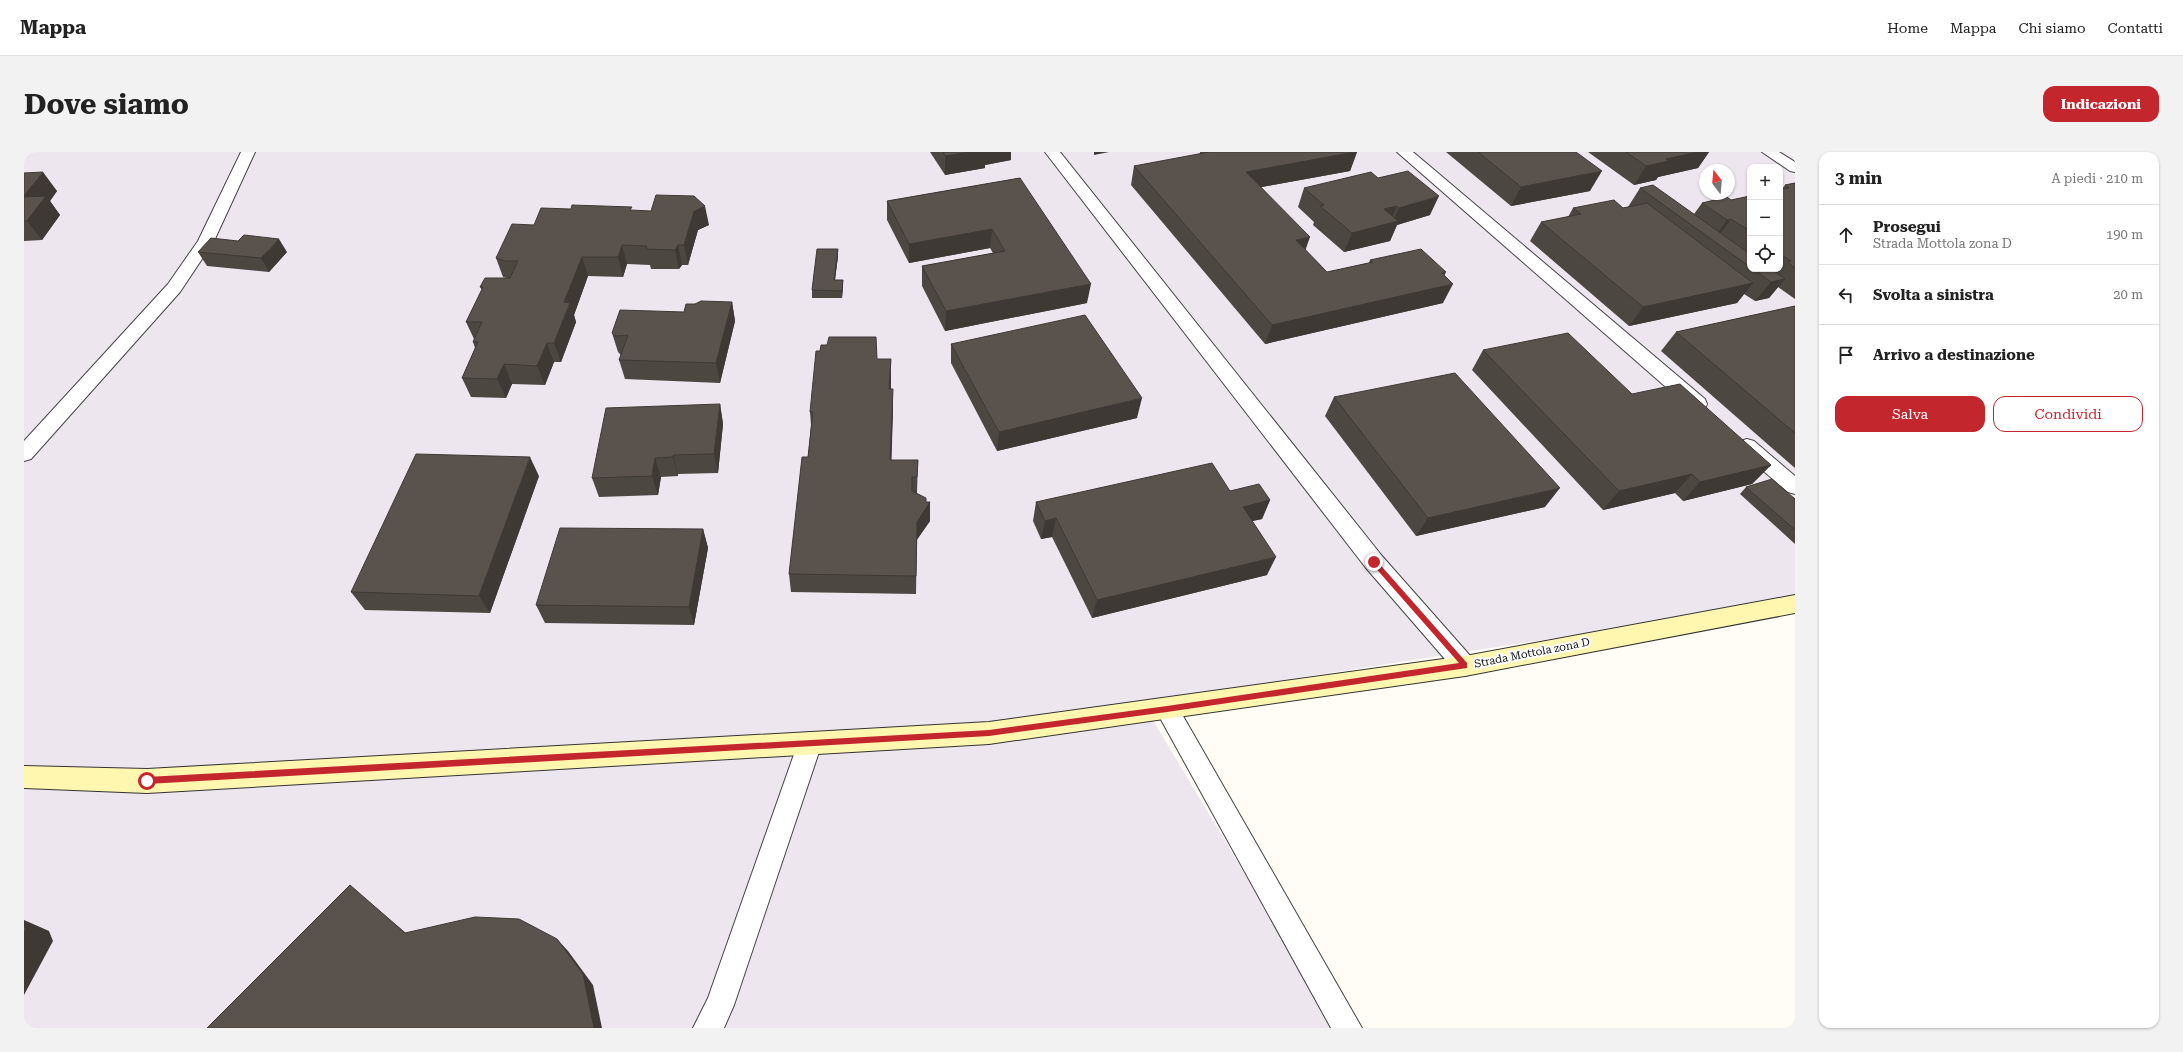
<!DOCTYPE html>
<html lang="it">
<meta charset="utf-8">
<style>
:root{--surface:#fff;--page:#f2f2f2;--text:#222;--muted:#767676;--line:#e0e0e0;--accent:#c4262e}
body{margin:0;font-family:"Roboto Serif",serif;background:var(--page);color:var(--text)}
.controls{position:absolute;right:12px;top:12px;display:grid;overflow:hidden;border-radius:8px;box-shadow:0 1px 3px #0004}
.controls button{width:36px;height:36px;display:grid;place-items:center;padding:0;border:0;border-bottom:1px solid var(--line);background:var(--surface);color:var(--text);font:20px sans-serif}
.compass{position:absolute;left:1675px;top:12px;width:36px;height:36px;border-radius:50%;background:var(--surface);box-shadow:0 1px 3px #0004;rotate:344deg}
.stop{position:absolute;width:12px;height:12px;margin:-9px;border:3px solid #c4262e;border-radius:50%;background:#fff}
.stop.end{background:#c4262e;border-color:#fff;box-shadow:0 1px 4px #0008}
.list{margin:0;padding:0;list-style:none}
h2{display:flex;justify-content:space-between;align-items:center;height:52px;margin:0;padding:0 16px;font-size:17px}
h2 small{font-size:13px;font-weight:400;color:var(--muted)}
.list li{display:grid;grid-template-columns:26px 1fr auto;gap:12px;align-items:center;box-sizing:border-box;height:60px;padding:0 16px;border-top:1px solid var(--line)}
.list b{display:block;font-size:15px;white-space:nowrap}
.list p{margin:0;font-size:13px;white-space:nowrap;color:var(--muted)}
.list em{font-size:13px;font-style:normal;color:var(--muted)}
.actions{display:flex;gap:8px;padding:12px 16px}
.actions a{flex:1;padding:9px 0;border:1px solid var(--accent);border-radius:12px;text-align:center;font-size:14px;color:var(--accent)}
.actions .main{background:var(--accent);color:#fff}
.icon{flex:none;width:22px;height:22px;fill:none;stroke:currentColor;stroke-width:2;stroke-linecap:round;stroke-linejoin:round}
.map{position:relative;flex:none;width:1771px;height:876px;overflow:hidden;border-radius:12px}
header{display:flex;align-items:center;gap:24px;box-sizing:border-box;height:56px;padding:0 20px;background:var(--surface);border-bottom:1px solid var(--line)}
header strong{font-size:19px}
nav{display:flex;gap:22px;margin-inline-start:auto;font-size:14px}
.intro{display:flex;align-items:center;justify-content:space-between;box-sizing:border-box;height:96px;padding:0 24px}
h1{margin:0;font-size:28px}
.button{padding:10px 18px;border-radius:12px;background:var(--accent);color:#fff;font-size:14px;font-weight:700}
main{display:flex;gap:24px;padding:0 24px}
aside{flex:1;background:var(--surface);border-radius:12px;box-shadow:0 1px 3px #0004}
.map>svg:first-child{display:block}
.industrial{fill:#eee6ef;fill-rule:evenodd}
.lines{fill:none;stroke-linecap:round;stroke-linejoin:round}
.street-casing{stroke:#444;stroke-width:2}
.secondary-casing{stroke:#333;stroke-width:2}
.street{fill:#fff;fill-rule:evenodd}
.secondary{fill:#fff6b0;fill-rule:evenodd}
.wall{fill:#4d4742}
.shaded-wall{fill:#3f3936}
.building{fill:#5a524d;stroke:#3f3936}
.route{fill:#c4262e}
.labels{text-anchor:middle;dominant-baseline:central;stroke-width:4;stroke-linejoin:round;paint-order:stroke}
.street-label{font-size:11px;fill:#111;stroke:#fff}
</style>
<header>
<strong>Mappa</strong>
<nav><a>Home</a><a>Mappa</a><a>Chi siamo</a><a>Contatti</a></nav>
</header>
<div class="intro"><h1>Dove siamo</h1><a class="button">Indicazioni</a></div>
<main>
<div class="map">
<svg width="1771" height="876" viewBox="0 0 1771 876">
<rect width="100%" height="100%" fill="#fffdf5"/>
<path class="industrial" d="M0,0h1771v449l-653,101 195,326h-1313zM1726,15h30v102h-30zM1681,18h24v24h-24z"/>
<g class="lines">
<g class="street-casing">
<g id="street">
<polygon points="217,0 231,0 190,89 156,140 7,307 0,309 0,289 144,132 174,89"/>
<polygon points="1021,0 1036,0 1358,404 1449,507 1453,514 1449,521 1441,524 1433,521 1342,416"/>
<polygon points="1373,0 1389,0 1681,247 1683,252 1681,257 1674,258 1667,257"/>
<polygon points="1738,0 1755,0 1771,10 1771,20 1766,19"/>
<polygon points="1723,287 1730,289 1771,324 1771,342 1764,340 1716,299 1713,294 1716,289"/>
<polygon points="1143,547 1151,550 1338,876 1307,876 1135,564 1131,557 1135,550"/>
<polygon points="786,580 795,583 798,591 710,853 700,876 669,876 684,846 774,591 777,583"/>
</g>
</g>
<g class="secondary-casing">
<polygon id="secondary" points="1771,443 1771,461 1441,524 965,592 123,641 0,636 0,614 123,617 965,570 1441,504"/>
</g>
<use href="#street" class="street"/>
<use href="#secondary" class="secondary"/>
</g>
<g class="wall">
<polygon points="906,0 987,0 987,8 961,13 961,16 921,23"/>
<polygon points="1176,0 1333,0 1326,19 1237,35 1281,98 1303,120 1345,111 1346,108 1420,124 1419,151 1241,192 1107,33 1110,14 1176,2"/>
<polygon points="1422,0 1552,0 1566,39 1487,54"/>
<polygon points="1564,0 1685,0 1674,16 1634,25 1632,28 1610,33"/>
<polygon points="0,21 33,39 26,49 36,63 18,88 0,89"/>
<polygon points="996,26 1063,151 921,179 898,134 898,114 969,101 966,96 885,111 863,68 863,49"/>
<polygon points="1354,26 1406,63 1373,73 1366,89 1320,100 1289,73 1290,70 1274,55 1280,36"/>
<polygon points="1771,31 1771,147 1754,135 1745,146 1731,149 1720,142 1713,151 1605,174 1506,89 1517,70 1544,65 1549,56 1599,56 1604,55 1616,36 1670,62 1678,51 1707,48 1726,44 1726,117 1756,117 1756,37 1758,37 1761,33"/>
<polygon points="609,59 685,73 674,78 664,113 658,113 655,117 627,117 626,113 603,112 599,125 564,124 550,163 552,170 537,210 530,210 521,233 488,232 482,246 447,245 438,226 451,196 449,190 450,187 442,170 458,138 456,135 483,126 479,125 472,106 510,73"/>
<polygon points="814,97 814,104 811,128 819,128 819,135 818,146 788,146 788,138"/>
<polygon points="174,100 263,100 245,120 183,114"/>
<polygon points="708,150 711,169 696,231 601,227 595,208 597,203 594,200 588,181 660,160 671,152"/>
<polygon points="1771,154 1771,316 1637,199 1652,180"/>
<polygon points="927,192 1113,266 973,299 927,211"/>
<polygon points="1459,198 1608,242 1747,313 1728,332 1659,349 1651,341 1579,358 1448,218"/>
<polygon points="853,207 867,207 867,237 869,256 867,308 894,308 893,341 902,350 906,350 906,369 892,389 892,442 767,440 765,422 784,305 787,273 786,260"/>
<polygon points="1310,245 1521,355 1392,384 1301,264"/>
<polygon points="696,252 699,272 694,321 654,322 654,324 637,325 634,343 575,345 568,326"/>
<polygon points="515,324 466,461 341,458 327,440"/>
<polygon points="1722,335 1771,347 1771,392 1716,342"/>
<polygon points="1206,339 1246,348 1238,367 1228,369 1243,423 1068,466 1028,385 1017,387 1009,369 1012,350"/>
<polygon points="679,377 684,396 670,473 521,471 512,453"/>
</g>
<g class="shaded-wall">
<polygon points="946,0 987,0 987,8 961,13 961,16 921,23 921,4"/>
<polygon points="1070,0 1085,0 1070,3"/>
<polygon points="1331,0 1333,0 1326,19 1216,39 1222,20"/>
<polygon points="1674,0 1685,0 1674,16 1634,25 1632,28 1610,33 1622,14 1642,7"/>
<polygon points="1578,19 1566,39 1487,54 1497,35"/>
<polygon points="19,20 33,39 26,49 36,63 18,88 3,69 0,44"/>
<polygon points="1415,44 1406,63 1373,73 1366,89 1320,100 1328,81 1360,57 1373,54 1365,72 1368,71 1375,56"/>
<polygon points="681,54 685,73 674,78 664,113 660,93 670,59"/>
<polygon points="1707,67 1693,86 1689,87 1703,68"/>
<polygon points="968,77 966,96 885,111 885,92"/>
<polygon points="1286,85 1279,105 1272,88"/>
<polygon points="255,87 263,100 245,120 237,106"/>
<polygon points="598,93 603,112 599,125 594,105"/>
<polygon points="654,93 658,113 655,117 651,98"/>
<polygon points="814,97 814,104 810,135 810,128"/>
<polygon points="558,105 564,124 550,163 552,170 537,210 530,191 540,150"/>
<polygon points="1422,120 1415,135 1429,132 1419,151 1241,192 1248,173"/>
<polygon points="1761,127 1745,146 1731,149 1747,130"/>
<polygon points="819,128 819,135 818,146 818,139"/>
<polygon points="1729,131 1713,151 1605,174 1619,155"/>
<polygon points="1067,132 1063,151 921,179 922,159"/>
<polygon points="708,150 711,169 696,231 692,211"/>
<polygon points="523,191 530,210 521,233 513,214"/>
<polygon points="867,207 867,226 866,256 865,237"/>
<polygon points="480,212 488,232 482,246 473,227"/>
<polygon points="869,237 869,256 867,327 866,308"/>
<polygon points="1118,246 1113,266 973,299 975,280"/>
<polygon points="696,252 699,272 694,321 690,302"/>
<polygon points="649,303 654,322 654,324 649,305"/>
<polygon points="506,305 515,324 466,461 455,444"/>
<polygon points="631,306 637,325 634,343 628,324"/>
<polygon points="1747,313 1728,332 1659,349 1676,330"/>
<polygon points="1668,322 1651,341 1579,358 1595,339"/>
<polygon points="1536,336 1521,355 1392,384 1404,366"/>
<polygon points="1246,348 1238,367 1211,373 1219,355"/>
<polygon points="906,350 906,369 892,389 892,442 893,370"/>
<polygon points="1032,366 1028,385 1017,387 1021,369"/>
<polygon points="679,377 684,396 670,473 665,455"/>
<polygon points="1252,405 1243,423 1068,466 1073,448"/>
<polygon points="326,733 342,747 396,793 381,781"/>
<polygon points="0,768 25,779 29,789 0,843"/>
<polygon points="533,787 544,799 569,833 578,876 570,876"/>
</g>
<g class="building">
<polygon points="919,0 946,0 921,4"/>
<polygon points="1185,0 1331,0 1222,20 1286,85 1272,88 1303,120 1349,110 1346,108 1397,97 1422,120 1418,121 1429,132 1248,173 1110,14"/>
<polygon points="1454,0 1552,0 1578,19 1497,35"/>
<polygon points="1602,0 1674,0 1642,7 1645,9 1622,14"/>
<polygon points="1384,19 1415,44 1375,56 1373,54 1360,57 1374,69 1328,81 1296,54 1300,53 1280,36 1347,20 1354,26"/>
<polygon points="19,20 0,44 0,21"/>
<polygon points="996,26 1067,132 922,159 898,114 981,99 968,77 885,92 863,49"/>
<polygon points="1771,31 1771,116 1763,110 1767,109 1756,102 1756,37 1765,36 1761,33"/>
<polygon points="1629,33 1726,102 1726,115 1616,36"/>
<polygon points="632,43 670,44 681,54 670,59 660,93 654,93 651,98 622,97 623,94 598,93 594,105 558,105 540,150 546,151 530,191 523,191 513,214 480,212 473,227 438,226 454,190 449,190 458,170 442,170 459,135 456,135 461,126 486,126 494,109 481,109 472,106 488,72 510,73 517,56 547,57 548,53 608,55 606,58 627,59"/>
<polygon points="22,44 3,69 0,69 0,45"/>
<polygon points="1726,44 1726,79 1707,67 1703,68 1678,51 1703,45 1707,48"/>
<polygon points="1590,48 1599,56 1623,51 1729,131 1619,155 1517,70 1557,62 1549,56"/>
<polygon points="220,83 255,87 237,106 174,100 187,86 214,89"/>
<polygon points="793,97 814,97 810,128 819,128 818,139 788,138"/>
<polygon points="1729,117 1747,117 1761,127 1747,130"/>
<polygon points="677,149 708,150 692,211 595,208 604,183 591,184 588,181 596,158 660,160 662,152 671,152"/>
<polygon points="1771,154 1771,281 1652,180"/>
<polygon points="1061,163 1118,246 975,280 927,192"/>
<polygon points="1544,181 1608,242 1656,232 1747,313 1676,330 1668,322 1595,339 1459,198"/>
<polygon points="805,185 852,185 853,207 867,207 865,237 869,237 866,308 894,308 893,325 888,325 888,339 902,346 902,350 906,350 893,370 892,424 765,422 778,305 784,305 789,260 786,260 792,199 796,199 797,193 803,193"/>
<polygon points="1431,221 1536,336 1404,366 1310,245"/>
<polygon points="696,252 690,302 649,303 649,305 631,306 628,324 568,326 582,256"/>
<polygon points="392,302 506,305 455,444 327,440"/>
<polygon points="1188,311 1206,339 1235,332 1246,348 1219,355 1252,405 1073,448 1032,366 1021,369 1012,350"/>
<polygon points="1748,327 1771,347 1771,378 1722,335"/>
<polygon points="536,376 679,377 665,455 512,453"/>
<polygon points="326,733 381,781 451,765 495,767 533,787 559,822 570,876 183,876"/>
<polygon points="0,771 2,777 0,781"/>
</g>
<polygon class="route" points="1348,408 1352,408 1443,511 1443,516 1143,560 965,584 123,632 120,629 123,625 965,578 1143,554 1435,511 1348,412"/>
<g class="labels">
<g class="street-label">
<text transform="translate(1508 501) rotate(-11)">Strada Mottola zona D</text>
</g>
</g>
</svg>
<div class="controls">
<button>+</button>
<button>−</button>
<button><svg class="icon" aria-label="locate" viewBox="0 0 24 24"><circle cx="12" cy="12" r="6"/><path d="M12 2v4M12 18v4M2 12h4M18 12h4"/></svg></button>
</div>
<svg class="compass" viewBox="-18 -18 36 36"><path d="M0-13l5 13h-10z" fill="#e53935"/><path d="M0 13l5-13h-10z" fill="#767676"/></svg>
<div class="stop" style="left:123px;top:629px"></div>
<div class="stop end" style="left:1350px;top:410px"></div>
</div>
<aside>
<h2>3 min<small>A piedi · 210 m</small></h2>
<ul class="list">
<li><svg class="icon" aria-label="ahead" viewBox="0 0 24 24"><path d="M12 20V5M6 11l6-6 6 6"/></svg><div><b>Prosegui</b><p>Strada Mottola zona D</p></div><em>190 m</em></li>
<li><svg class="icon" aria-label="left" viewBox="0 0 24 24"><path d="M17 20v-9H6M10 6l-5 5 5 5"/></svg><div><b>Svolta a sinistra</b></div><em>20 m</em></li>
<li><svg class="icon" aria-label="arrive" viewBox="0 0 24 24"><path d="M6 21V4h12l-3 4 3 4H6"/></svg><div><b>Arrivo a destinazione</b></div></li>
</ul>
<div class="actions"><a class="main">Salva</a><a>Condividi</a></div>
</aside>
</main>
